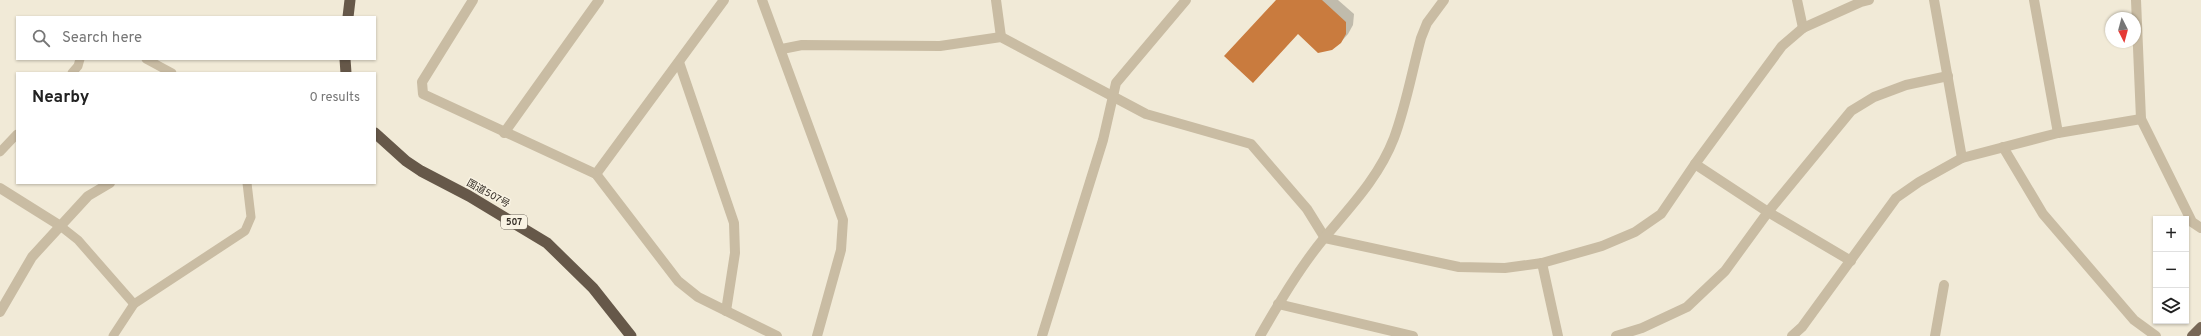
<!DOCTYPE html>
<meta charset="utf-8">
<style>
:root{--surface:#fff;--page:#f6f6f6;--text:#222;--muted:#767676;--line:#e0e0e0}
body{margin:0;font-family:Overpass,"Noto Sans JP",sans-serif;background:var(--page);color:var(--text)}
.controls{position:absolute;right:12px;bottom:12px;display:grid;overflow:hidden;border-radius:0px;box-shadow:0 1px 3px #0004}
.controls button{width:36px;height:36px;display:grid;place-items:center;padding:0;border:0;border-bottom:1px solid var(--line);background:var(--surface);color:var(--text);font:20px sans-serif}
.compass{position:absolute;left:2105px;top:12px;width:36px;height:36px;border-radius:50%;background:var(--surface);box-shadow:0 1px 3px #0004;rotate:174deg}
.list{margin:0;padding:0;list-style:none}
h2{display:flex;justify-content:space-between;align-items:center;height:52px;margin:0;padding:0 16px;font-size:17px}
h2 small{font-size:13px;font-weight:400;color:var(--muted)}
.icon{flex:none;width:22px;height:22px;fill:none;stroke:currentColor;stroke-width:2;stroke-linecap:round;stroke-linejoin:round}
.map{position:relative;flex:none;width:2201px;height:336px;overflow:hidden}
.search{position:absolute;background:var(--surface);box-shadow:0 1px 3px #0004;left:16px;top:16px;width:360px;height:44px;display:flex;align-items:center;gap:10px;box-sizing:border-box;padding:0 14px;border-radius:0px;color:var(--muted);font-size:15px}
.panel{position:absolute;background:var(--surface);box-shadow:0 1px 3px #0004;left:16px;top:72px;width:360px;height:112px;border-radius:0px}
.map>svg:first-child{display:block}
.shadow{fill:#0003}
.building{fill:#c97b3e}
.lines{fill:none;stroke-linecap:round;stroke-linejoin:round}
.service{stroke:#c9bca3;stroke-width:9}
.minor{stroke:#c9bca3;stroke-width:10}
.primary{stroke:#776756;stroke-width:10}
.trunk{stroke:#665849;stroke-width:11}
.labels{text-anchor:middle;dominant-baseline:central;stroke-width:3;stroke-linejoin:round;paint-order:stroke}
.shield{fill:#f9f3e3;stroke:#6f685e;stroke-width:1}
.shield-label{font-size:9px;font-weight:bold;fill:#342d25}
.street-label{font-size:10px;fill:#342d25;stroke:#f9f3e3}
</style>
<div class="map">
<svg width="2201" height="336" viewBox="0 0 2201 336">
<rect width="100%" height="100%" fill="#f1ead7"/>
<polygon class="shadow" points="1277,0 1338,0 1354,14 1353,25 1348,34 1340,43"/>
<polygon class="building" points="1276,0 1322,0 1346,22 1346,34 1341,43 1332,50 1318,53 1298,34 1253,83 1224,56"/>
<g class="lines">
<g class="service">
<polyline points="146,59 172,73"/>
<polyline points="72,73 78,66 80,59"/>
<polyline points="0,152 17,134"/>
<polyline points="59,225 78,240 134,304"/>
<polyline points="113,336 134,304 245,231 251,217 247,183"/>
</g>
<g class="minor">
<polyline points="473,0 422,82 423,94 596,174 678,281 698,297 777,336"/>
<polyline points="762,0 843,220 841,250 817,336"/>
<polyline points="996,0 1001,37"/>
<polyline points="1797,0 1803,28"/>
<polyline points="1934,0 1962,158"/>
<polyline points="2034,0 2058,133"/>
<polyline points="2136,0 2141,119 2192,222 2201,228"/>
<polyline points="782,49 802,45 940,46 1001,37 1146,114 1251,144 1307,209 1325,238 1459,267 1505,268 1542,263 1602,246 1635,232 1661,214 1695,164 1782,46 1803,28 1861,2 1869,0"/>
<polyline points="679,62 734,223 735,253 726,311"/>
<polyline points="504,133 599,0"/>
<polyline points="2003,147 2043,214 2134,320 2156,336"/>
<polyline points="1695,164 1768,212 1851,261"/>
<polyline points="596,174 724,0"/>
<polyline points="0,188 59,225"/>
<polyline points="1542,263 1558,336"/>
<polyline points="1278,304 1413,336"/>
<polyline points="0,312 32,257 88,196 110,183"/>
<polyline points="1042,336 1103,140 1116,83 1186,0"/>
<path d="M1260,336c19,-33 40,-69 65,-99 26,-31 54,-60 69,-99 12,-32 18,-67 27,-100l6,-15 17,-23"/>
<polyline points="1616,336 1642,328 1687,307 1725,271 1768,212 1851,111 1874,97 1906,85 1948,76"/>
<polyline points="1792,336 1802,327 1896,198 1919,182 1962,158 2058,133 2141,119"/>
<polyline points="1935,336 1944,285"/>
</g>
<polyline class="primary" points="2192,336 2201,327"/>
<g class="trunk">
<polyline points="348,17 350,0"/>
<polyline points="345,59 346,73"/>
<polyline points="375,133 406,161 421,171 469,196 547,243 593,288 631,336"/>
</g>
</g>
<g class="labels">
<rect class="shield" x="501" y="215" width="26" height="14" rx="3"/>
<g class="shield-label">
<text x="514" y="222">507</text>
</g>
<g class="street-label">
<text transform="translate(488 194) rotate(29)">国道507号</text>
</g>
</g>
</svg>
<div class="controls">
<button>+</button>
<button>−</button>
<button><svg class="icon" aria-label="layers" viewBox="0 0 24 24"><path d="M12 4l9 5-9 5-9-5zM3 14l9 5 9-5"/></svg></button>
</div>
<svg class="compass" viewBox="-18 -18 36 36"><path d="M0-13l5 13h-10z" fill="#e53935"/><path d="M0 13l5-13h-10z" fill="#767676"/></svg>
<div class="search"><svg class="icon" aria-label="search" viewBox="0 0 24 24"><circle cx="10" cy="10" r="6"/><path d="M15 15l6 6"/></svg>Search here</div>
<section class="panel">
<h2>Nearby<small>0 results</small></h2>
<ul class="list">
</ul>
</section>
</div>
